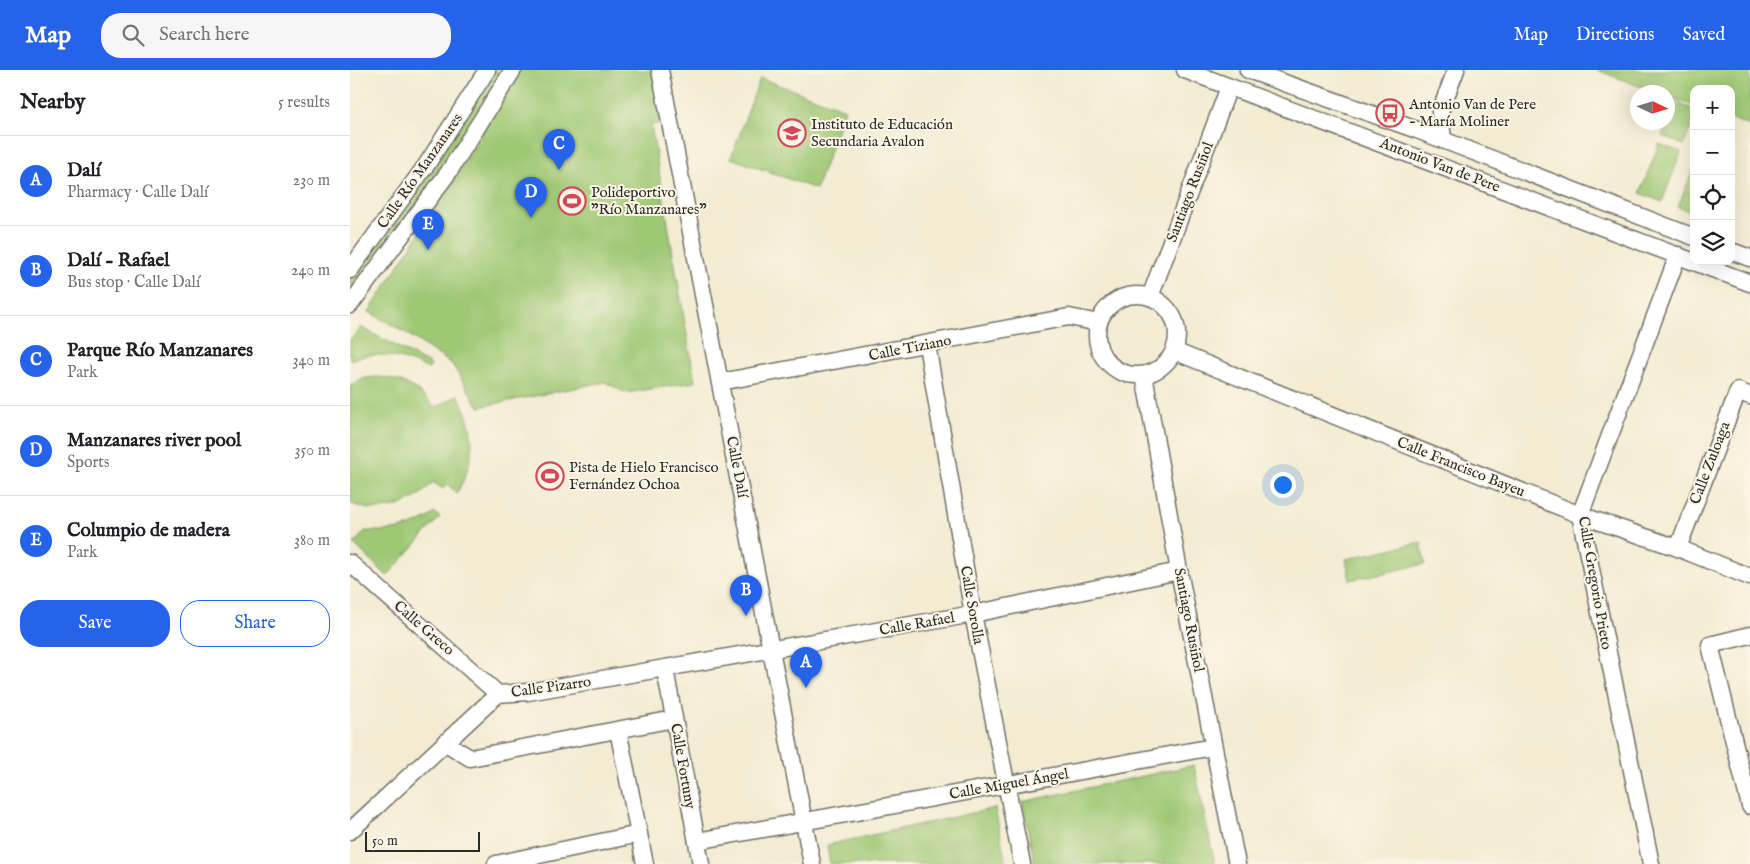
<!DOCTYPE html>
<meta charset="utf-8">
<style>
:root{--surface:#fff;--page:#f6f6f6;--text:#202124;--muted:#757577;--line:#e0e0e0;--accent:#2563eb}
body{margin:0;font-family:"IM FELL English",serif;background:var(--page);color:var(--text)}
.controls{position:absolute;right:15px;top:15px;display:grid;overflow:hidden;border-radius:10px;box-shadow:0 5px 20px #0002}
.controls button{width:45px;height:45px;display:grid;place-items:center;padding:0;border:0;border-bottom:1px solid var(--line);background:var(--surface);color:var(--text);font:25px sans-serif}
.compass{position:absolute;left:1280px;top:15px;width:45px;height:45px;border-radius:50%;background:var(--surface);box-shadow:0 5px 20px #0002;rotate:94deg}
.scale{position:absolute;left:15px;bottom:12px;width:115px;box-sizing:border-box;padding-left:5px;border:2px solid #2b2b2b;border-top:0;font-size:14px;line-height:18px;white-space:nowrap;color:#2b2b2b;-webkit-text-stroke:4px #fcf5e5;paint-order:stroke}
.you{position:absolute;left:932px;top:414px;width:18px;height:18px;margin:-12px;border:4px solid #fff;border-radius:50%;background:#1a73e8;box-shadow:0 0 0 8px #1a73e833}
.badge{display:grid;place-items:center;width:32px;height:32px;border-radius:50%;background:var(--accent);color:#fff;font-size:16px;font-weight:700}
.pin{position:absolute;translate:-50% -41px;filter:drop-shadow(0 1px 2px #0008)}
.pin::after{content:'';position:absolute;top:26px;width:18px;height:15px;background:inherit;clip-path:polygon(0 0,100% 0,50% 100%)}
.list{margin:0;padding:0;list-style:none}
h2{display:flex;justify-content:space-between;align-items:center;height:65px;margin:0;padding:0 20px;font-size:21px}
h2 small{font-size:16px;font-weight:400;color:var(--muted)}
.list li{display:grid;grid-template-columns:32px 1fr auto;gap:15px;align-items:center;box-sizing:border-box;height:90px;padding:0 20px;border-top:1px solid var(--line)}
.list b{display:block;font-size:19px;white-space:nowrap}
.list p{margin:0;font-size:16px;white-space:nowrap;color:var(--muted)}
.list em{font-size:16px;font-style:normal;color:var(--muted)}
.actions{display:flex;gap:10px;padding:15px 20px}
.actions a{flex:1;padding:11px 0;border:1px solid var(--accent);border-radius:20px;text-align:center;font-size:18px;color:var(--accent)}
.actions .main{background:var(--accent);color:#fff}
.icon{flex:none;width:28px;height:28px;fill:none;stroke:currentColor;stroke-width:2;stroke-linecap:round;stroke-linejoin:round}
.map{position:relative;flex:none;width:1400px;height:794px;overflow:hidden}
header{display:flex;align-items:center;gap:30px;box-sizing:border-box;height:70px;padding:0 25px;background:var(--accent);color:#fff}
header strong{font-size:24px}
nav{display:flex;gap:28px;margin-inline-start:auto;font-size:18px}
.search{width:350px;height:45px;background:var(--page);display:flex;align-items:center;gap:12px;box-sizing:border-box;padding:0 18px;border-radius:20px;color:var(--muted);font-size:19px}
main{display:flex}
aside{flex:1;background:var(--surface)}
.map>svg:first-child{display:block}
.green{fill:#9fc875;stroke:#657a50}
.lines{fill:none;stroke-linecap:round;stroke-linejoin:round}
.street-casing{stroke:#716f66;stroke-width:19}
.street{stroke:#fff;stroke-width:16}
.labels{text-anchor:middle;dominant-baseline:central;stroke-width:4;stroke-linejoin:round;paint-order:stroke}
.poi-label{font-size:15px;fill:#2b2b2b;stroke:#fcf5e5;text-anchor:start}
.street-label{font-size:15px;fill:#2b2b2b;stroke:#fcf5e5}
</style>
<header>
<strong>Map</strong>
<div class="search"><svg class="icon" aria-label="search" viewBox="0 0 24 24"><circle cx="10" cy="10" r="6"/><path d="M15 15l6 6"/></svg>Search here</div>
<nav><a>Map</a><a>Directions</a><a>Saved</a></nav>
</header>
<main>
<aside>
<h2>Nearby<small>5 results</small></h2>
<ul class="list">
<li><span class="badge">A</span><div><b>Dalí</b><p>Pharmacy · Calle Dalí</p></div><em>230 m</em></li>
<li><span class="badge">B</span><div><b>Dalí - Rafael</b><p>Bus stop · Calle Dalí</p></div><em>240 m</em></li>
<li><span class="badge">C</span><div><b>Parque Río Manzanares</b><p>Park</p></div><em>340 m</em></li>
<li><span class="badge">D</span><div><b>Manzanares river pool</b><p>Sports</p></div><em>350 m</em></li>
<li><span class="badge">E</span><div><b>Columpio de madera</b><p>Park</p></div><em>380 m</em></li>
</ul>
<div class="actions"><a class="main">Save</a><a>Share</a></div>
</aside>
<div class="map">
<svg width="1400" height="794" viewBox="0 0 1400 794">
<rect width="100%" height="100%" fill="#fcf5e5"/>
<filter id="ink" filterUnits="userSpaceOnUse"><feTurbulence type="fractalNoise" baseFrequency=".02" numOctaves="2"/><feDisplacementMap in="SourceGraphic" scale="10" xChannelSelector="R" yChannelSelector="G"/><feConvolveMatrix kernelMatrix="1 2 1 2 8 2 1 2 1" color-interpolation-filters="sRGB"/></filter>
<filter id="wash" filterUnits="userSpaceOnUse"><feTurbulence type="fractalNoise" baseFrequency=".0096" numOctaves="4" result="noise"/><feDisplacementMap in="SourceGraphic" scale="20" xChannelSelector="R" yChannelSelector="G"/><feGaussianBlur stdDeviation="1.12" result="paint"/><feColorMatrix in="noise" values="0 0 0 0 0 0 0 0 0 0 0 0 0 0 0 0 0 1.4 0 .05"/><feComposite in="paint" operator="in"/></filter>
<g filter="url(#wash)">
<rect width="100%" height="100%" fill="#f3ecd3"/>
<g class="green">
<polygon points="141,0 159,0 104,89 0,228 0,201"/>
<polygon points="169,0 307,0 318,52 301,55 345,312 276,323 255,312 129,337 102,294 56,263 19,242 118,87"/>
<polygon points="1247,0 1400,0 1400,56 1381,49 1381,19 1344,19 1344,36 1318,27 1318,22 1305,22"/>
<polygon points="410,8 495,39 466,119 381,88"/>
<polygon points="1325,32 1344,40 1344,49 1334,75 1312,66"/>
<polygon points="1309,74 1331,82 1312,132 1290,123"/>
<polygon points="1344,97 1344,143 1328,137"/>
<path d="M11,257l70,38 -2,4c-26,-11 -51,-20 -79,-9v-20z"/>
<path d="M28,307c26,2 41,12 57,31l23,-13c18,37 19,61 -1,98l-10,-9 -4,5 -10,-7c-19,24 -55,35 -83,21v-118l15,-7z"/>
<path d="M85,443l5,4 -53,59 -33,-32 11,-13c25,1 49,-2 70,-18z"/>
<polygon points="1071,472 1075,494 1000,510 996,489"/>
<polygon points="844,695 865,794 685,794 672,732"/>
<polygon points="645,738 656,794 480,794 477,775"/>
</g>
</g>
<g filter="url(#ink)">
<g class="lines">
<g class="street-casing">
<g id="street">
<polyline points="310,0 462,794"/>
<polyline points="835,0 1400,213"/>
<polyline points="898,0 1067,60 1344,167"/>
<polyline points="1093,70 1090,42 1106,0"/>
<polyline points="1381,181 1400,188"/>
<polyline points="0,200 77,94 137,0"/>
<circle cx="787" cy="265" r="40"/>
<polyline points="800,227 879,17"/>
<polyline points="0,235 98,103 163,0"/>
<polyline points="577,275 623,544 672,794"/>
<polyline points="824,281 1230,445 1328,478 1400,507"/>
<polyline points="794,305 829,501 887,794"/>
<polyline points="370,312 719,247 749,253"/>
<polyline points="1328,478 1388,321 1400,326"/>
<polyline points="0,493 148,624"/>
<polyline points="1400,565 1360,575 1400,736"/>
<polyline points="315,599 351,794"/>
<polyline points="268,660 295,794"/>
<polyline points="96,673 120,688 324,649"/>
<polyline points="0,761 148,624 178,622 623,544 829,501"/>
<polyline points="347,771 863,677"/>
<polyline points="146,794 289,764"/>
<polyline points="1301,794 1230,445 1328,185"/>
</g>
</g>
<use href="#street" class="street"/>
</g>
</g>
<defs>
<g id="bus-ring" transform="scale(1.4375)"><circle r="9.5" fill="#fcf5e5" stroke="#d1495b" stroke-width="1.5"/><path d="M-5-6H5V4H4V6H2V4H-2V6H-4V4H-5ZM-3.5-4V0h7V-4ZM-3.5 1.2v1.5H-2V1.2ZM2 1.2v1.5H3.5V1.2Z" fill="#d1495b"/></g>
<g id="school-ring" transform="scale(1.4375)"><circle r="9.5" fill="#fcf5e5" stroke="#d1495b" stroke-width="1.5"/><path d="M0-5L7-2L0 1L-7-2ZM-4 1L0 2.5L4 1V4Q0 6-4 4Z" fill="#d1495b"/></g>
<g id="stadium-ring" transform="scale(1.4375)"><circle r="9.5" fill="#fcf5e5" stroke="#d1495b" stroke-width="1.5"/><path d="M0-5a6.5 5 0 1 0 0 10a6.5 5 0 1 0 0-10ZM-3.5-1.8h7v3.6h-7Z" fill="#d1495b"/></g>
</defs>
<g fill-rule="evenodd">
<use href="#bus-ring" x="1040" y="43"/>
<use href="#school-ring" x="442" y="63"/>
<use href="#stadium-ring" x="222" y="131"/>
<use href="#stadium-ring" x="200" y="406"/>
</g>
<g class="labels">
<g class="poi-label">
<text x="1059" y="34">Antonio Van de Pere<tspan x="1059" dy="17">- María Moliner</tspan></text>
<text x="461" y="54">Instituto de Educación<tspan x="461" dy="17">Secundaria Avalon</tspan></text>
<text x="241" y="122">Polideportivo<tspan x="241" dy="17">"Río Manzanares"</tspan></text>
<text x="219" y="397">Pista de Hielo Francisco<tspan x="219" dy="17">Fernández Ochoa</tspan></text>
</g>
<g class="street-label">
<text transform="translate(1090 95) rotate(21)">Antonio Van de Pere</text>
<text transform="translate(70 101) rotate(-55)">Calle Río Manzanares</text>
<text transform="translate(840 122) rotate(-69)">Santiago Rusiñol</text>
<text transform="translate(560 278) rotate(-11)">Calle Tiziano</text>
<text transform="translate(1360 393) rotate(-69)">Calle Zuloaga</text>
<text transform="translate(387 397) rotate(79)">Calle Dalí</text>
<text transform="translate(1111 397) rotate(22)">Calle Francisco Bayeu</text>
<text transform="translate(1245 513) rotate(80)">Calle Gregorio Prieto</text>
<text transform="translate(622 535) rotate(80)">Calle Sorolla</text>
<text transform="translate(839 550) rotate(79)">Santiago Rusiñol</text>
<text transform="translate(567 554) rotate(-10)">Calle Rafael</text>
<text transform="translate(74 558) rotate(41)">Calle Greco</text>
<text transform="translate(201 617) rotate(-8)">Calle Pizarro</text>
<text transform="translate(333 696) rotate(80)">Calle Fortuny</text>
<text transform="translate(659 714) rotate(-10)">Calle Miguel Ángel</text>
</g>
</g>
</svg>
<div class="controls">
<button>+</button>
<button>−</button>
<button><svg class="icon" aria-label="locate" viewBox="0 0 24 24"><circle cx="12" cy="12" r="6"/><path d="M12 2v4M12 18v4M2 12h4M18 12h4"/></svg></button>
<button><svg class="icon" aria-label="layers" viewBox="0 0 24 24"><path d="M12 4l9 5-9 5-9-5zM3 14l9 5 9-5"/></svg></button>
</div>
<svg class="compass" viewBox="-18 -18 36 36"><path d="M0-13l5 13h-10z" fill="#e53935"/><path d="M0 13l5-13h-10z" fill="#757577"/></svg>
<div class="scale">50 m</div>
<div class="you"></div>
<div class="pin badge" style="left:456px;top:618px">A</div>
<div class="pin badge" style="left:396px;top:546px">B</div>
<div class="pin badge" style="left:209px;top:100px">C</div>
<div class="pin badge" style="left:181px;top:148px">D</div>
<div class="pin badge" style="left:78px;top:180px">E</div>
</div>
</main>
